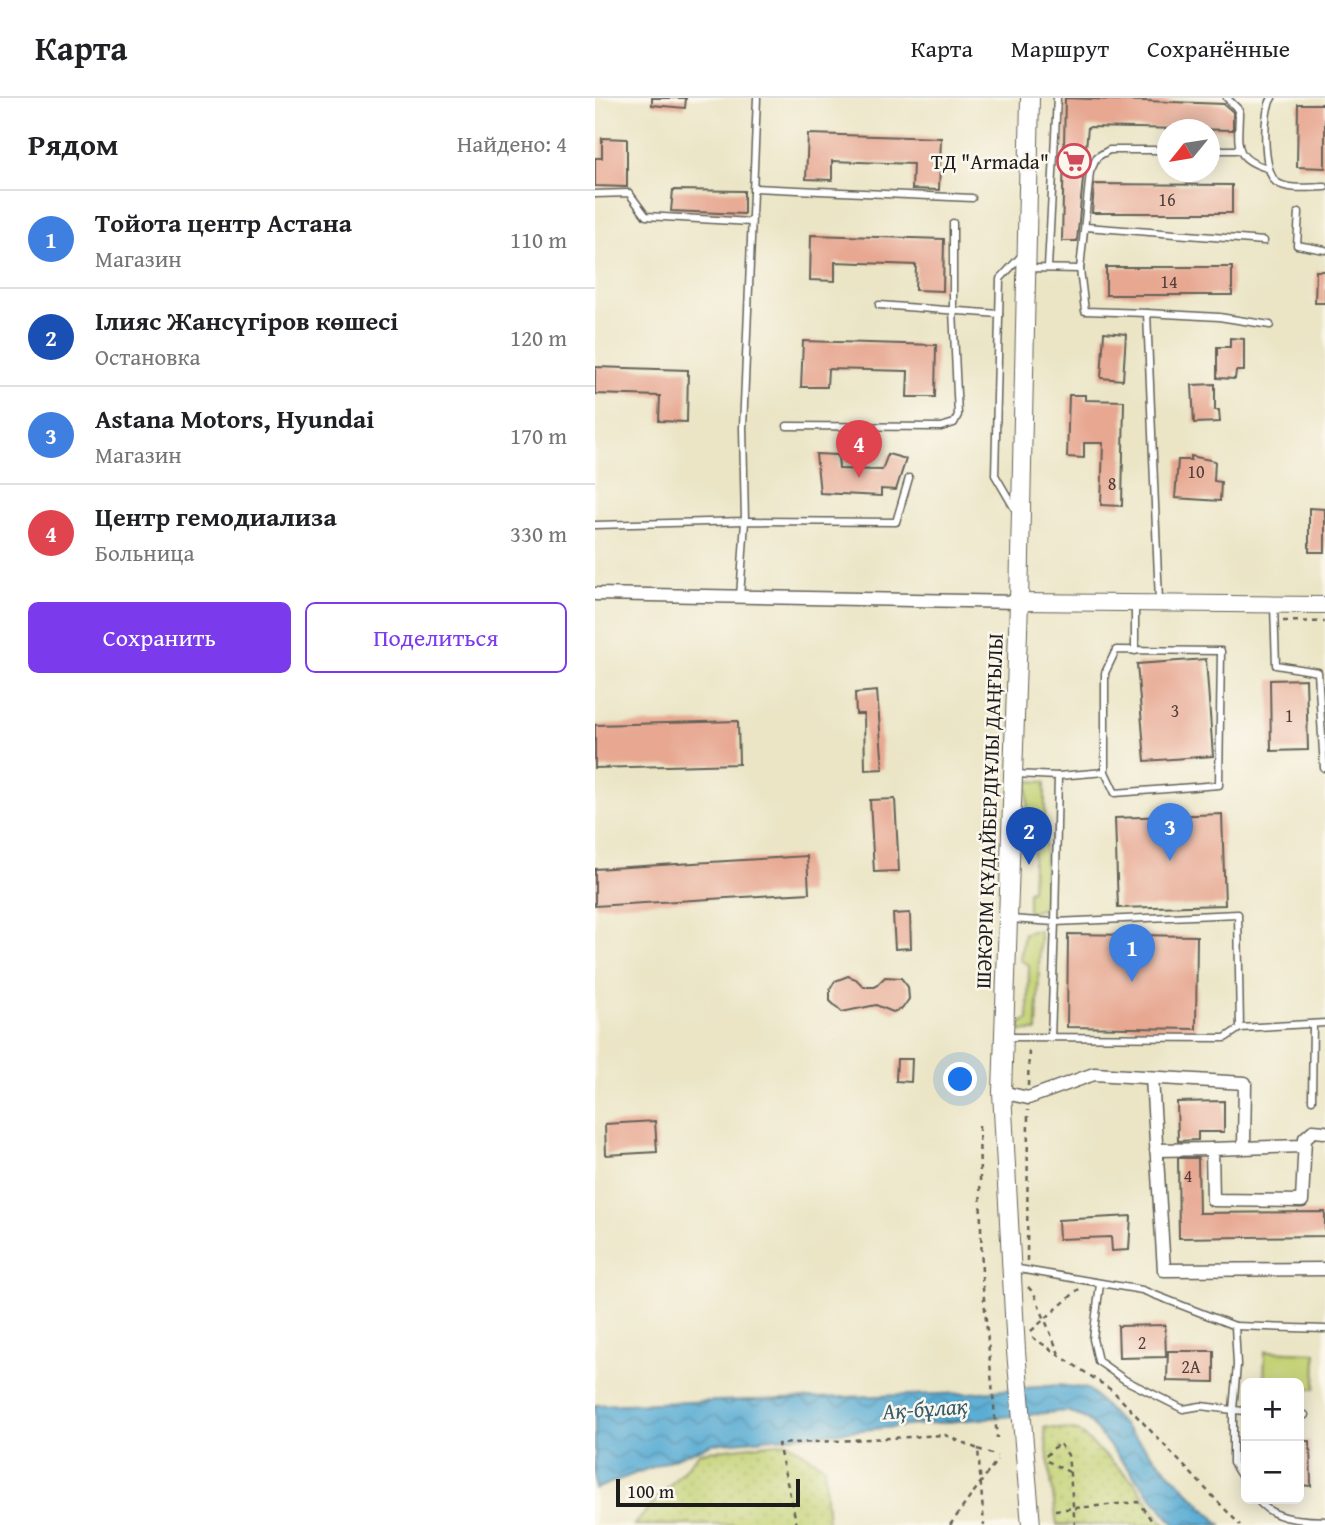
<!DOCTYPE html>
<html lang="ru">
<meta charset="utf-8">
<style>
:root{--surface:#fff;--page:#f2f2f2;--text:#202124;--muted:#757577;--line:#e0e0e0;--accent:#7c3aed}
body{margin:0;font-family:"Gentium Book Plus",serif;background:var(--page);color:var(--text)}
.controls{position:absolute;right:21px;bottom:21px;display:grid;overflow:hidden;border-radius:10px;box-shadow:0 4px 18px #0003}
.controls button{width:63px;height:63px;display:grid;place-items:center;padding:0;border:0;border-bottom:2px solid var(--line);background:var(--surface);color:var(--text);font:35px sans-serif}
.compass{position:absolute;left:562px;top:21px;width:63px;height:63px;border-radius:50%;background:var(--surface);box-shadow:0 4px 18px #0003;rotate:240deg}
.scale{position:absolute;left:21px;bottom:18px;width:184px;box-sizing:border-box;padding-left:7px;border:4px solid #1c1c1c;border-top:0;font-size:19px;line-height:24px;white-space:nowrap;color:#1c1c1c;-webkit-text-stroke:5px #fbf7ec;paint-order:stroke}
.you{position:absolute;left:366px;top:982px;width:24px;height:24px;margin:-18px;border:5px solid #fff;border-radius:50%;background:#1a73e8;box-shadow:0 0 0 10px #1a73e833}
.badge{display:grid;place-items:center;width:46px;height:46px;border-radius:50%;background:var(--accent);color:#fff;font-size:23px;font-weight:700}
.pin{position:absolute;translate:-50% -58px;filter:drop-shadow(0 2px 4px #0008)}
.pin::after{content:'';position:absolute;top:37px;width:24px;height:21px;background:inherit;clip-path:polygon(0 0,100% 0,50% 100%)}
.list{margin:0;padding:0;list-style:none}
h2{display:flex;justify-content:space-between;align-items:center;height:91px;margin:0;padding:0 28px;font-size:30px}
h2 small{font-size:23px;font-weight:400;color:var(--muted)}
.list li{display:grid;grid-template-columns:46px 1fr auto;gap:21px;align-items:center;box-sizing:border-box;height:98px;padding:0 28px;border-top:2px solid var(--line)}
.list b{display:block;font-size:26px;white-space:nowrap}
.list p{margin:0;font-size:23px;white-space:nowrap;color:var(--muted)}
.list em{font-size:23px;font-style:normal;color:var(--muted)}
.actions{display:flex;gap:14px;padding:21px 28px}
.actions a{flex:1;padding:16px 0;border:2px solid var(--accent);border-radius:10px;text-align:center;font-size:24px;color:var(--accent)}
.actions .main{background:var(--accent);color:#fff}
.map{position:relative;flex:none;width:730px;height:1427px;overflow:hidden}
header{display:flex;align-items:center;gap:42px;box-sizing:border-box;height:98px;padding:0 35px;background:var(--surface);border-bottom:2px solid var(--line)}
header strong{font-size:33px}
nav{display:flex;gap:38px;margin-inline-start:auto;font-size:24px}
main{display:flex}
aside{flex:1;background:var(--surface)}
.map>svg:first-child{display:block}
.green{fill:#c3d173;stroke:#707648;stroke-width:2}
.park{fill:url(#park-dots);stroke:#707648;stroke-width:2}
.water{fill:url(#water-waves);stroke:#3a6478;stroke-width:2}
.building{fill:#e7a791}
.lines{fill:none;stroke-linecap:round;stroke-linejoin:round}
.service-casing{stroke:#646258;stroke-width:9}
.minor-casing{stroke:#646258;stroke-width:15}
.tertiary-casing{stroke:#646258;stroke-width:18}
.secondary-casing{stroke:#646258;stroke-width:20}
.path{stroke:#646258;stroke-width:2.5;stroke-dasharray:5 5;stroke-linecap:butt}
.service{stroke:#fff;stroke-width:6}
.minor{stroke:#fff;stroke-width:12}
.tertiary{stroke:#fff;stroke-width:16}
.secondary{stroke:#fff;stroke-width:18}
.labels{text-anchor:middle;dominant-baseline:central;stroke-width:5;stroke-linejoin:round;paint-order:stroke}
.number-label{font-size:18px;fill:#4f3f39}
.poi-label{font-size:21px;fill:#1c1c1c;stroke:#fbf7ec;text-anchor:end}
.street-label{font-size:21px;fill:#1c1c1c;stroke:#fbf7ec}
.water-label{font-size:23px;font-style:italic;fill:#375c6e;stroke:#fbf7ec}
</style>
<header>
<strong>Карта</strong>
<nav><a>Карта</a><a>Маршрут</a><a>Сохранённые</a></nav>
</header>
<main>
<aside>
<h2>Рядом<small>Найдено: 4</small></h2>
<ul class="list">
<li><span class="badge" style="background:#3f7fe0">1</span><div><b>Тойота центр Астана</b><p>Магазин</p></div><em>110 m</em></li>
<li><span class="badge" style="background:#1a4fb4">2</span><div><b>Ілияс Жансүгіров көшесі</b><p>Остановка</p></div><em>120 m</em></li>
<li><span class="badge" style="background:#3f7fe0">3</span><div><b>Astana Motors, Hyundai</b><p>Магазин</p></div><em>170 m</em></li>
<li><span class="badge" style="background:#e0444e">4</span><div><b>Центр гемодиализа</b><p>Больница</p></div><em>330 m</em></li>
</ul>
<div class="actions"><a class="main">Сохранить</a><a>Поделиться</a></div>
</aside>
<div class="map">
<svg width="730" height="1427" viewBox="0 0 730 1427">
<defs>
<pattern id="park-dots" width="8" height="8" patternUnits="userSpaceOnUse" patternTransform="scale(1.75)"><rect width="8" height="8" fill="#c3d173"/><path d="M2 2h.1M6 6h.1" fill="none" stroke="#a7b363" stroke-width="1.8" stroke-linecap="round"/></pattern>
<pattern id="water-waves" width="16" height="10" patternUnits="userSpaceOnUse" patternTransform="scale(1.75)"><rect width="16" height="10" fill="#57abd3"/><path d="M0 5q4-4 8 0t8 0" fill="none" stroke="#478aaa"/></pattern>
</defs>
<rect width="100%" height="100%" fill="#fbf7ec"/>
<filter id="ink" filterUnits="userSpaceOnUse"><feTurbulence type="fractalNoise" baseFrequency=".0143" numOctaves="2"/><feDisplacementMap in="SourceGraphic" scale="14" xChannelSelector="R" yChannelSelector="G"/><feConvolveMatrix kernelMatrix="1 2 1 2 8 2 1 2 1" color-interpolation-filters="sRGB"/></filter>
<filter id="wash" filterUnits="userSpaceOnUse"><feTurbulence type="fractalNoise" baseFrequency=".00686" numOctaves="4" result="noise"/><feDisplacementMap in="SourceGraphic" scale="28" xChannelSelector="R" yChannelSelector="G"/><feGaussianBlur stdDeviation="1.57" result="paint"/><feColorMatrix in="noise" values="0 0 0 0 0 0 0 0 0 0 0 0 0 0 0 0 0 1.4 0 .05"/><feComposite in="paint" operator="in"/></filter>
<g filter="url(#wash)">
<rect width="100%" height="100%" fill="#ebe5c6"/>
<g class="green">
<polygon points="433,683 450,684 450,810 433,815 433,793 437,792 439,735 432,734"/>
<polygon points="437,833 445,833 442,933 425,933 425,925 433,922 434,867 425,862 429,835"/>
<polygon points="670,1253 721,1255 720,1291 704,1291 704,1285 669,1285"/>
</g>
<g class="park">
<polygon points="449,1329 483,1333 539,1384 570,1427 462,1427"/>
<polygon points="192,1344 229,1368 233,1427 39,1427 105,1354"/>
</g>
<polygon class="water" points="464,1287 493,1291 626,1427 580,1427 493,1322 472,1313 117,1346 0,1391 0,1307 375,1295"/>
<g id="blocks">
<g class="building">
<polygon points="57,0 91,0 90,10 57,7"/>
<polygon points="470,0 629,6 638,14 638,32 493,29 482,143 467,143"/>
<polygon points="703,6 730,6 730,70 702,69"/>
<polygon points="213,36 346,40 344,92 317,91 318,66 237,63 237,82 211,81"/>
<polygon points="7,40 32,41 32,89 0,88 0,60 7,60"/>
<polygon points="499,86 637,87 637,115 497,115"/>
<polygon points="78,92 149,93 149,116 76,113"/>
<polygon points="216,137 349,141 348,193 320,192 321,167 240,164 240,183 215,182"/>
<rect x="511" y="169" width="126" height="28"/>
<polygon points="721,173 730,173 730,205 720,205"/>
<polygon points="509,234 531,236 528,282 506,280"/>
<polygon points="635,240 649,241 649,273 641,273 640,281 622,280 622,249 635,249"/>
<polygon points="208,243 341,247 340,299 312,299 313,273 233,271 232,289 206,289"/>
<polygon points="0,269 93,272 92,324 64,323 65,298 0,296"/>
<polygon points="620,286 620,312 624,312 625,324 599,325 597,287"/>
<polygon points="474,297 490,297 490,302 529,303 527,408 506,407 508,345 489,345 489,360 472,359"/>
<polygon points="221,356 243,357 244,371 287,372 293,356 311,361 301,392 286,391 286,398 225,395"/>
<polygon points="596,358 620,363 619,383 626,384 625,403 580,400 583,362 596,362"/>
<polygon points="714,410 730,411 730,454 714,454"/>
<polygon points="611,561 618,658 550,663 542,566"/>
<polygon points="711,581 713,652 676,653 675,582"/>
<polygon points="282,593 288,671 270,672 269,616 261,616 260,595"/>
<polygon points="143,623 144,666 0,670 0,627"/>
<polygon points="300,701 304,773 279,774 275,702"/>
<polygon points="627,716 630,807 523,810 520,720"/>
<polygon points="212,758 214,795 0,808 0,771"/>
<polygon points="315,815 316,850 300,851 298,816"/>
<polygon points="473,836 602,838 601,931 472,929"/>
<polygon points="253,878 261,881 269,889 280,889 290,879 306,880 313,889 314,901 307,911 298,914 281,907 247,914 235,903 235,891 240,883"/>
<polygon points="302,961 317,961 316,984 301,983"/>
<polygon points="629,1003 629,1034 603,1034 603,1042 583,1043 582,1004"/>
<polygon points="60,1023 62,1054 11,1057 10,1026"/>
<polygon points="583,1060 603,1060 604,1115 730,1114 730,1138 584,1140"/>
<polygon points="536,1118 534,1152 517,1153 516,1139 464,1141 463,1122"/>
<polygon points="570,1227 571,1259 524,1260 523,1228"/>
<polygon points="573,1253 619,1253 619,1284 572,1283"/>
<polygon points="704,1343 715,1343 716,1388 704,1387"/>
</g>
</g>
</g>
<g filter="url(#ink)">
<use href="#blocks" fill-opacity="0" stroke="#646258" stroke-width="2"/>
<g class="lines">
<g class="service-casing">
<g id="service">
<path d="M632,0l12,12c0,33 -8,48 28,58"/>
<path d="M677,0c-10,13 -9,73 4,84 13,9 34,5 49,5"/>
<polyline points="614,52 644,52"/>
<polyline points="158,90 377,100"/>
<polyline points="0,96 34,95 51,118 156,124"/>
<polyline points="704,114 702,147 730,152"/>
<polyline points="491,129 669,143"/>
<polyline points="453,169 462,0"/>
<polyline points="434,170 485,171 490,213 552,215 564,503"/>
<polyline points="485,171 495,74 502,59 514,52 572,52"/>
<polyline points="284,207 404,216"/>
<polyline points="552,215 624,219 675,227"/>
<polyline points="192,328 346,329 359,325 363,317 358,212 358,125"/>
<polyline points="421,413 400,377 405,181 428,156"/>
<polyline points="0,427 150,423 148,330 162,0"/>
<polyline points="145,499 150,423 301,424 314,380"/>
<polyline points="540,505 540,553"/>
<polyline points="679,508 681,567 723,574 729,670"/>
<polyline points="420,676 463,678"/>
<polyline points="415,821 460,824 456,940"/>
<polyline points="645,930 730,925"/>
<polyline points="411,939 630,940 645,930 643,816 460,824 463,678 510,674 510,575 521,552 626,553 624,687 520,695 510,674"/>
<polyline points="717,1002 718,926"/>
<polyline points="418,1170 547,1192 640,1228 642,1267 638,1312 651,1313"/>
<polyline points="505,1186 498,1241 503,1263 530,1282 588,1311 606,1308 638,1312 638,1365 651,1386"/>
<polyline points="640,1228 730,1231"/>
<polyline points="704,1316 710,1317"/>
<path d="M662,1401c15,21 44,21 68,22"/>
</g>
</g>
<g class="minor-casing">
<g id="minor">
<polyline points="0,496 424,504"/>
<polyline points="557,980 569,1172 730,1171"/>
<polyline points="407,994 433,1000 499,976 650,985 649,1048"/>
<polyline points="708,1048 617,1051 618,1102 707,1103 710,1040 718,1033 730,1034"/>
<polyline points="561,1052 617,1051"/>
</g>
</g>
<g class="tertiary-casing">
<polyline id="tertiary" points="424,504 730,507"/>
</g>
<g class="secondary-casing">
<polyline id="secondary" points="435,0 424,504 407,994 421,1253 436,1427"/>
</g>
<g class="path">
<polyline points="688,523 730,524"/>
<polyline points="433,988 434,949"/>
<polyline points="384,1028 387,1179 402,1340"/>
<polyline points="432,1163 433,1012"/>
<polyline points="433,1189 439,1195 464,1256"/>
<polyline points="436,1233 484,1191"/>
<polyline points="437,1239 518,1293 645,1427"/>
<polyline points="383,1351 402,1358"/>
<polyline points="451,1358 464,1345 473,1357 480,1427"/>
<polyline points="452,1363 474,1374"/>
<polyline points="460,1412 543,1404 560,1427"/>
<polyline points="202,1427 183,1346 350,1337 383,1351 389,1427"/>
<polyline points="355,1427 402,1362"/>
</g>
<use href="#service" class="service"/>
<use href="#minor" class="minor"/>
<use href="#tertiary" class="tertiary"/>
<use href="#secondary" class="secondary"/>
</g>
</g>
<defs>
<g id="supermarket-ring" transform="scale(1.75)"><circle r="9.5" fill="#fbf7ec" stroke="#d1495b" stroke-width="1.5"/><path d="M-6-5.5h2.5l.6 2H6L4.5 2H-2.5L-4.4-4H-6ZM-1.5 3.2a1.3 1.3 0 1 0 .1 0ZM3 3.2a1.3 1.3 0 1 0 .1 0Z" fill="#d1495b"/></g>
</defs>
<g fill-rule="evenodd">
<use href="#supermarket-ring" x="479" y="63"/>
</g>
<g class="labels">
<g class="number-label">
<text x="572" y="101">16</text>
<text x="574" y="183">14</text>
<text x="601" y="373">10</text>
<text x="517" y="385">8</text>
<text x="580" y="612">3</text>
<text x="694" y="617">1</text>
<text x="593" y="1077">4</text>
<text x="547" y="1244">2</text>
<text x="596" y="1268">2А</text>
</g>
<g class="poi-label">
<text x="454" y="63">ТД "Armada"</text>
</g>
<g class="street-label">
<text transform="translate(394 713) rotate(-88)">ШӘКӘРІМ ҚҰДАЙБЕРДІҰЛЫ ДАҢҒЫЛЫ</text>
</g>
<g class="water-label">
<text transform="translate(330 1310) rotate(-4)">Ақ-бұлақ</text>
</g>
</g>
</svg>
<div class="controls">
<button>+</button>
<button>−</button>
</div>
<svg class="compass" viewBox="-18 -18 36 36"><path d="M0-13l5 13h-10z" fill="#e53935"/><path d="M0 13l5-13h-10z" fill="#757577"/></svg>
<div class="scale">100 m</div>
<div class="you"></div>
<div class="pin badge" style="left:537px;top:884px;background:#3f7fe0">1</div>
<div class="pin badge" style="left:434px;top:767px;background:#1a4fb4">2</div>
<div class="pin badge" style="left:575px;top:763px;background:#3f7fe0">3</div>
<div class="pin badge" style="left:264px;top:380px;background:#e0444e">4</div>
</div>
</main>
